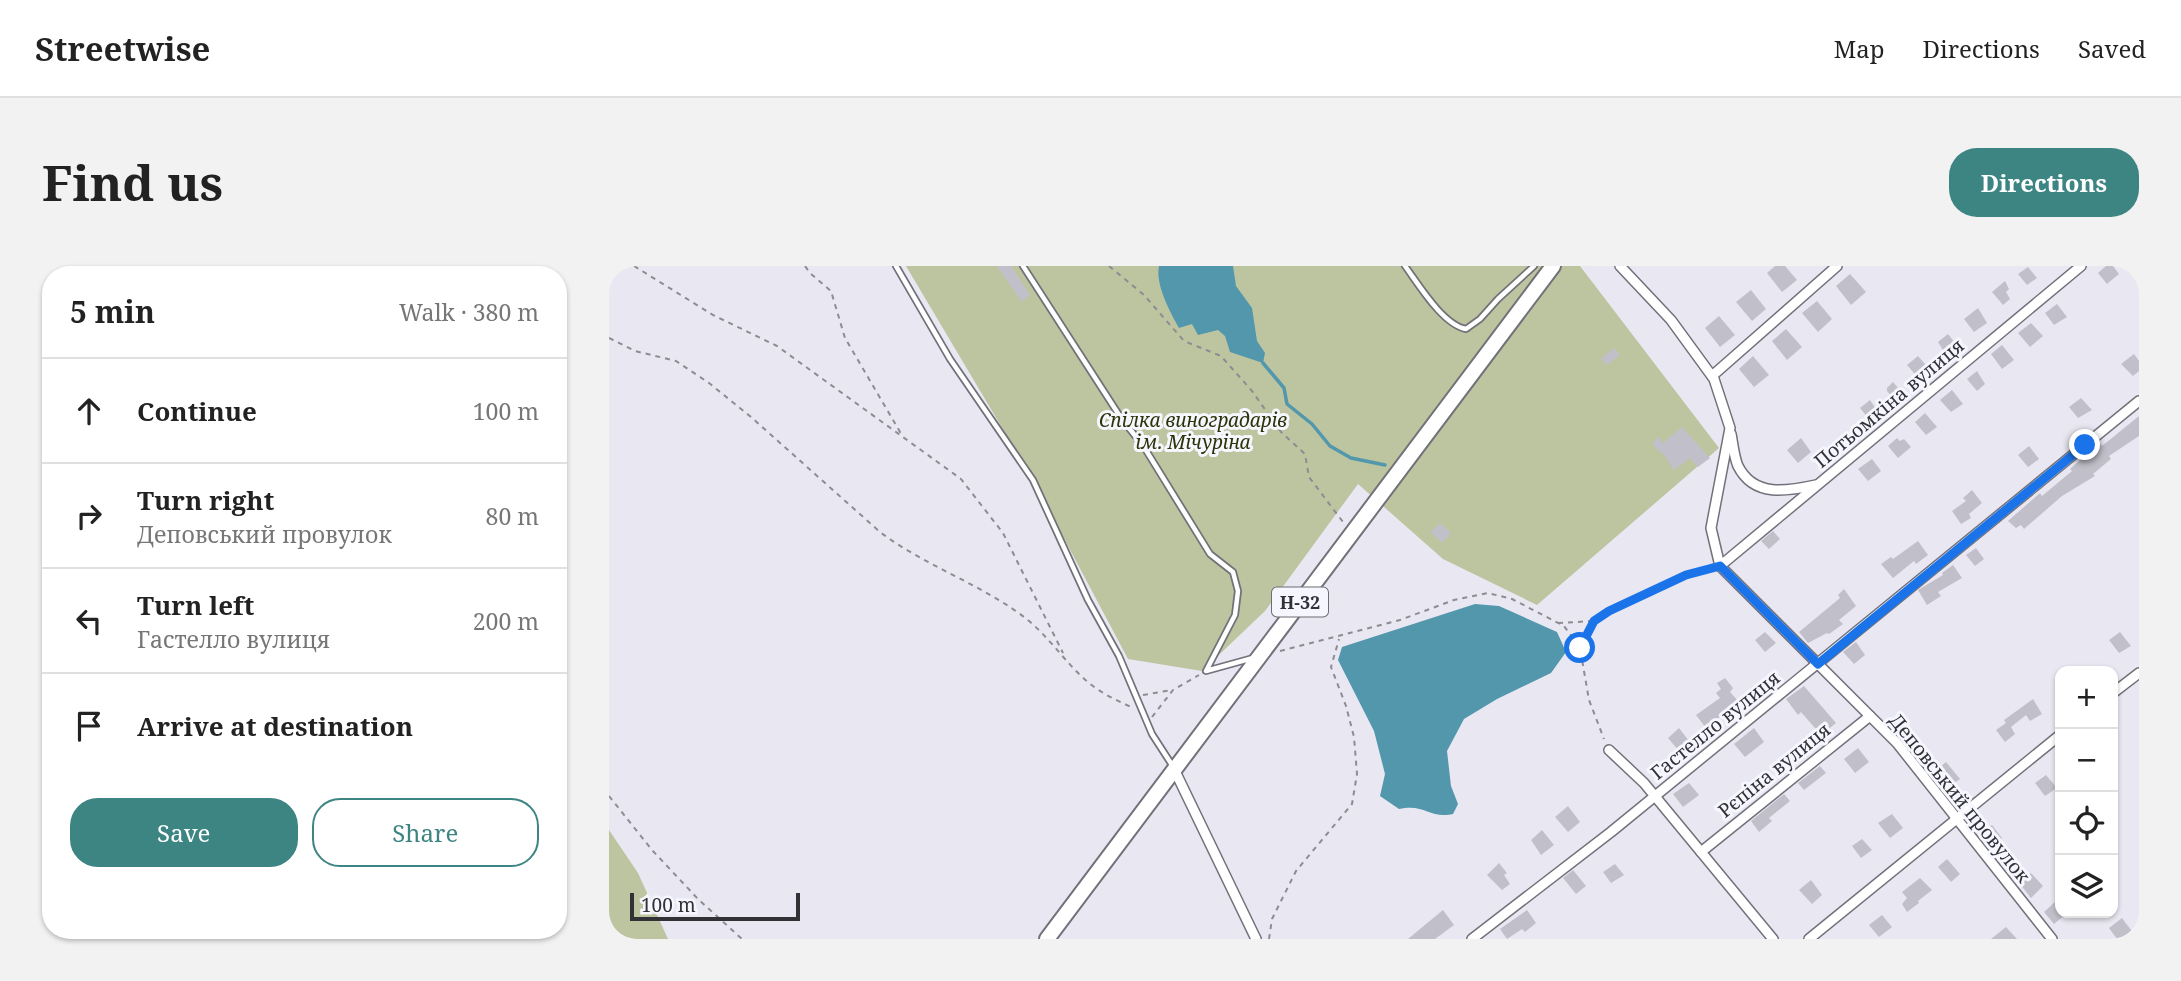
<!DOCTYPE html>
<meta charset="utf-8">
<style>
:root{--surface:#fff;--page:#f2f2f2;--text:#222;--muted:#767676;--line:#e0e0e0;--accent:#3d8583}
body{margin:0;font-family:"Noto Serif",serif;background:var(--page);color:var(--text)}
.controls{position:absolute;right:21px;bottom:21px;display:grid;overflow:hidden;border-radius:14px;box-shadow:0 2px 5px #0004}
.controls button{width:63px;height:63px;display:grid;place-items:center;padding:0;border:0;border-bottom:2px solid var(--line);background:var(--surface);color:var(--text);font:35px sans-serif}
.scale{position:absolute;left:21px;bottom:18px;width:170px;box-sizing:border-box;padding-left:7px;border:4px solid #323236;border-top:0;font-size:19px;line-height:24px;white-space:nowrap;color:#323236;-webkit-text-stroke:5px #f6f6fe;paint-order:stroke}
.stop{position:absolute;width:21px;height:21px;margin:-16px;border:5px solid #1a73e8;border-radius:50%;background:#fff}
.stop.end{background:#1a73e8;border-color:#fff;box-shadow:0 2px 7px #0008}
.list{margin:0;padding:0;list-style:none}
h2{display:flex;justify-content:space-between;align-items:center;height:91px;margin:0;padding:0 28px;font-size:30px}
h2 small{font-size:23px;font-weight:400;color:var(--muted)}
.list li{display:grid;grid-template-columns:46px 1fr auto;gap:21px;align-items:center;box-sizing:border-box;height:105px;padding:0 28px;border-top:2px solid var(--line)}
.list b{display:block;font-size:26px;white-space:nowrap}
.list p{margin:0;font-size:23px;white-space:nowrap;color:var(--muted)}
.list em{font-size:23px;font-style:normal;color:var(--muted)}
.actions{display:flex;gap:14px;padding:21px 28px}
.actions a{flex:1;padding:16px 0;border:2px solid var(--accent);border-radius:28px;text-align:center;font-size:24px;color:var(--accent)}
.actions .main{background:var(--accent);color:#fff}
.icon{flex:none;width:38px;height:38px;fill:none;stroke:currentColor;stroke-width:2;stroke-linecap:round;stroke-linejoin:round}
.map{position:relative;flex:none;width:1530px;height:673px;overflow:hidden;border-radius:28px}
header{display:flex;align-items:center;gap:42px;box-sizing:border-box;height:98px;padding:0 35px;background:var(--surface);border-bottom:2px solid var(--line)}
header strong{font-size:33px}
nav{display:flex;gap:38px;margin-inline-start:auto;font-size:24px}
.intro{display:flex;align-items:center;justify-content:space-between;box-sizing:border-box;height:168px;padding:0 42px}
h1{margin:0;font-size:49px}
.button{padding:18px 32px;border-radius:28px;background:var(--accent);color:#fff;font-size:24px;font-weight:700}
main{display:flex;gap:42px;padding:0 42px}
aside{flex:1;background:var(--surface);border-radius:28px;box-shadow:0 2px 5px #0004}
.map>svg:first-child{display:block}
.green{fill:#bcc59f}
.water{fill:#5397ac}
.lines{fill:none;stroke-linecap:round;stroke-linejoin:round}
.stream{stroke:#5397ac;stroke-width:3.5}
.building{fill:#c1c0ca}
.lane-casing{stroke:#72717a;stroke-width:8}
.street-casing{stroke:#72717a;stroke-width:12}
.primary-casing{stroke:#72717a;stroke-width:18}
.path{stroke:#8d8c93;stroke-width:2;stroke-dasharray:5 5;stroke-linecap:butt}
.lane{stroke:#fff;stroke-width:4.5}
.street{stroke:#fff;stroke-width:9}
.primary{stroke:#fff;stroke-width:14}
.route{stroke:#1a73e8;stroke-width:9}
.labels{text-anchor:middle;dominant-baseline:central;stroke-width:6;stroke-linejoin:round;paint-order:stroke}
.shield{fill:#f6f6fe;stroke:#6d6d72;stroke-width:2}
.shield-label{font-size:18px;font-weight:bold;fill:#323236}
.street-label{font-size:19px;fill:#323236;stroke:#f6f6fe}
.park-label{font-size:19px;font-style:italic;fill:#2c3308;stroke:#f6f6fe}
</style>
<header>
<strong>Streetwise</strong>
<nav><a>Map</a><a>Directions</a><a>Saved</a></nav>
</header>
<div class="intro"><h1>Find us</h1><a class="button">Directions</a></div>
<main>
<aside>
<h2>5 min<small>Walk · 380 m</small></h2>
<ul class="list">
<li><svg class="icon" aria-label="ahead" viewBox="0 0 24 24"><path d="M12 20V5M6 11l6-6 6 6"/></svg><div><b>Continue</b></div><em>100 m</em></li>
<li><svg class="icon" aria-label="right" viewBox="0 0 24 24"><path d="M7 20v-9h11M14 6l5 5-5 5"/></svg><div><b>Turn right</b><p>Деповський провулок</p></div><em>80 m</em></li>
<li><svg class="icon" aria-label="left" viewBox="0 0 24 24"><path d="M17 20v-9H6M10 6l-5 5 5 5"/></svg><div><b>Turn left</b><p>Гастелло вулиця</p></div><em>200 m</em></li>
<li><svg class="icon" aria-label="arrive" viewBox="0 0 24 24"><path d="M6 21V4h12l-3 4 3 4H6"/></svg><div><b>Arrive at destination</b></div></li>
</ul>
<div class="actions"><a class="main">Save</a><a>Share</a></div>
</aside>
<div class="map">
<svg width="1530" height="673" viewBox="0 0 1530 673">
<rect width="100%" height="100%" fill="#e9e8f2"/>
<g class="green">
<polygon points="297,0 971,0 1110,182 928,339 834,293 749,218 656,345 593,405 519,393 424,214"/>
<polygon points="0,564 29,607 59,673 0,673"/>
</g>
<g class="water">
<path d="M550,0h74l3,20 16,22 5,33 8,12 -2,10 -33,-11 -5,-16 -7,-6 -20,5 -6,-11 -13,4c-9,-16 -24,-44 -20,-62z"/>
<path d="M866,338l24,2 58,26 9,20 -15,21 -54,26 -33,20 -17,32 4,35 7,18 -5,10c-24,5 -28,-11 -54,-5l-19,-13 5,-22 -11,-43 -36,-71 4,-13z"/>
</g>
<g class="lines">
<polyline class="stream" points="654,97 675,122 678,138 703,158 721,180 742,192 776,199"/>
</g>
<g class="building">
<polygon points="388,0 402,0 421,29 413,36"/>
<polygon points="1166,0 1176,0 1188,14 1173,26 1158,7"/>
<polygon points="1497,0 1504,0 1510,8 1498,18 1489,7"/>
<polygon points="1419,1 1428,12 1418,19 1409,8"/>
<polygon points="1241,8 1257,26 1242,39 1227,20"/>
<polygon points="1396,15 1400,23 1397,26 1401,33 1394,39 1383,26"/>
<polygon points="1142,24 1157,43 1143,55 1127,36"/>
<polygon points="1208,35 1223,53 1209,66 1193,47"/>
<polygon points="1448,38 1458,51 1445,59 1436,47"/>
<polygon points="1369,42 1378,57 1365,66 1355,53"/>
<polygon points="1110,50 1126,69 1111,81 1096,62"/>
<polygon points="1422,57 1434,70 1421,81 1409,67"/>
<polygon points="1177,63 1193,81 1178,94 1163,75"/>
<polygon points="1339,68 1349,81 1337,89 1329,76"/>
<polygon points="1393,79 1405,94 1393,103 1382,88"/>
<polygon points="1005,82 1011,89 998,99 992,93"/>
<polygon points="1525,88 1530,95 1530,105 1524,110 1512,98"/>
<polygon points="1144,90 1160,109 1145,121 1130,103"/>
<polygon points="1309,90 1322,105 1311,114 1298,99"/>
<polygon points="1368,105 1376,118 1368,125 1358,113"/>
<polygon points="1284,116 1295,129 1287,136 1278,125 1278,122"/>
<polygon points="1343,124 1354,138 1342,146 1331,134"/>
<polygon points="1472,132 1483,144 1469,152 1460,141"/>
<polygon points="1261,134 1270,147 1260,153 1251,142"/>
<polygon points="1316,147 1328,161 1317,169 1306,156"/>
<polygon points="1530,150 1530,170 1500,190 1502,193 1484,208 1486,210 1453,230 1415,263 1412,259 1407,262 1399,255 1431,227 1433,230 1463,205 1461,203 1479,187 1492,178 1493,180"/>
<polygon points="1073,161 1101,192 1089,201 1081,192 1065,204 1053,186 1051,187 1043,177 1050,171 1054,177"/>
<polygon points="1192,172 1202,186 1189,197 1178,184"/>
<polygon points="1288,172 1291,175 1295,173 1302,181 1289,192 1279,180"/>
<polygon points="1420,180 1430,193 1419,201 1409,189"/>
<polygon points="1263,193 1272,205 1259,215 1249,203"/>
<polygon points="1363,224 1373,237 1360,248 1362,252 1352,258 1343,245 1357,235 1354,232"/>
<polygon points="831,257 842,267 833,277 822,266"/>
<polygon points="1164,265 1171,273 1160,283 1152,275"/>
<polygon points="1309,275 1319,289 1307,298 1305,295 1284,312 1272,298 1282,291 1284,293"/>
<polygon points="1367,282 1375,293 1366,300 1357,289"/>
<polygon points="1344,299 1353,312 1329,326 1332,330 1318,339 1309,324 1334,309 1333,307"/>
<polygon points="1235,323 1247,340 1230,354 1234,358 1220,368 1218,367 1199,377 1190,366 1231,332 1229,329"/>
<polygon points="1156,366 1167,377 1156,386 1146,374"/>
<polygon points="1511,366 1522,380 1510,387 1500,374"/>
<polygon points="1247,376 1256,389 1245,398 1234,386"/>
<polygon points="1116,412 1124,422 1121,426 1130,436 1097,462 1087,449 1111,432 1107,427 1112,423 1108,417"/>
<polygon points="1195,420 1227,457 1212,469 1192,446 1189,449 1177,433"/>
<polygon points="1424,433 1433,448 1421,455 1417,449 1402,461 1406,468 1396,476 1387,464 1397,457 1395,454"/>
<polygon points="1070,462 1080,475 1069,484 1059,472"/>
<polygon points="1145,462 1155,476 1136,491 1125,478"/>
<polygon points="1249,482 1260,496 1246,507 1235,493"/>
<polygon points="1337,496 1351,513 1337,523 1325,506"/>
<polygon points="1211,500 1217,507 1195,524 1189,517"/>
<polygon points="1437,509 1448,522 1436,530 1426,517"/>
<polygon points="1080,517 1090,529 1074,541 1064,528"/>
<polygon points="1175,528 1181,535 1160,552 1163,555 1150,566 1142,555"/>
<polygon points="959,540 971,556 959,566 946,551"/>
<polygon points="1283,548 1294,562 1281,572 1269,557"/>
<polygon points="1383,559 1393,572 1382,579 1373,566"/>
<polygon points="933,564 945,579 932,589 922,574"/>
<polygon points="1253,573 1263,584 1252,592 1243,580"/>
<polygon points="1338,593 1351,608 1342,616 1329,601"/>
<polygon points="890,597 898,607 895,609 901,618 893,624 878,609"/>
<polygon points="1006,598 1015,609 1002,617 994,606"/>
<polygon points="964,604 977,620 967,628 954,612"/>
<polygon points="1422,607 1434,620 1422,632 1411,618"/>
<polygon points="1311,612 1323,624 1309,635 1310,637 1298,646 1293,638 1298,632 1293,626"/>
<polygon points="1202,614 1213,629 1203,638 1190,624"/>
<polygon points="1446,636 1451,643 1451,647 1456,649 1445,658 1435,646"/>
<polygon points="834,644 845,659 826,673 799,673"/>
<polygon points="918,644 927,657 916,666 913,663 898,673 891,663"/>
<polygon points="1273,649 1283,661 1270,671 1260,659"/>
<polygon points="1513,652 1525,668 1518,673 1508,673 1500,662"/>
<polygon points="1397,661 1408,673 1382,673"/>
</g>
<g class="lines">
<g class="lane-casing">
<g id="lane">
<polyline points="287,0 341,93 424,214 479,334 510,390 543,468 563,499"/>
<polyline points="414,0 512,152 535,181 601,288 624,306 629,325 626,349 597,405 644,392"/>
<path d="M796,0c14,19 38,59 61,63l14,-10 18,-20 36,-33"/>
</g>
</g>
<g class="street-casing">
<g id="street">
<polyline points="1011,0 1062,54 1105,113 1121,162 1102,262 1111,300 1288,477 1443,673"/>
<polyline points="1103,110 1228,0"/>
<path d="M1122,168c2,10 3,23 7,32 16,32 50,25 78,19"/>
<polyline points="1111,300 1472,0"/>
<polyline points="1504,427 1530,407"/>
<polyline points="1000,484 1035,517 1164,673"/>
<polyline points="565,503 647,673"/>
<polyline points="1092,586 1261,450"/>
<polyline points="863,673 1002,566 1530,135"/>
<polyline points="1200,673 1451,469"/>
</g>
</g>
<g class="primary-casing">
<polyline id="primary" points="438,673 944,0"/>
</g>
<g class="path">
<polyline points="25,0 104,49 168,80 352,213 394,267 454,387"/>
<polyline points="196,0 201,7 222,25 236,72 294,171"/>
<polyline points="500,0 535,29 575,75 612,90 643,125 672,166 696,188 700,211 734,256"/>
<path d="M0,72l26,13 41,10 33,22 42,34 129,115c45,34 99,51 144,85 25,19 41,46 65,66 12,10 27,17 42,24"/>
<polyline points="949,357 985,355 1077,309 1100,303"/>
<polyline points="972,381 985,355"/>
<polyline points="671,385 791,354 845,334 879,327 903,333 955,360 971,382 980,434 995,473"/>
<polyline points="534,429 563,424"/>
<polyline points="543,451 564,424 590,409"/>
<polyline points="0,530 43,584 89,633 133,673"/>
<polyline points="660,673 663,653 687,605 743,538 748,508 745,471 737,440 722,401 730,373"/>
</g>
<use href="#lane" class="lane"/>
<use href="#street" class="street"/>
<use href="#primary" class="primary"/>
</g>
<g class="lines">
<polyline class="route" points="971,382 985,355 1000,345 1077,309 1111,300 1209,398 1476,179"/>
</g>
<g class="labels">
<rect class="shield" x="663" y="321.5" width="56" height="29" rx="5"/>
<g class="shield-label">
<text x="691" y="336">Н-32</text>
</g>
<g class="street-label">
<text transform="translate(1280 137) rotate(-40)">Потьомкіна вулиця</text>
<text transform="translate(1106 459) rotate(-39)">Гастелло вулиця</text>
<text transform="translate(1165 504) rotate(-39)">Рєпіна вулиця</text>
<text transform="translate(1351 532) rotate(51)">Деповський провулок</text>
</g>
<g class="park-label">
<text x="584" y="154">Спілка виноградарів<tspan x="584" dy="22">ім. Мічуріна</tspan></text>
</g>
</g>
</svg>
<div class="controls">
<button>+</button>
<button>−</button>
<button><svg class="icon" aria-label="locate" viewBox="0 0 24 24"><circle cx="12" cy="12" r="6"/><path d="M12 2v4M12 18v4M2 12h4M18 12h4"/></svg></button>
<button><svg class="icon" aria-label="layers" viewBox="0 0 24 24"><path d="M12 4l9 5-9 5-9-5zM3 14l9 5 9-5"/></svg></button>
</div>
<div class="scale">100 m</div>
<div class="stop" style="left:971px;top:382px"></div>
<div class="stop end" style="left:1476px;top:179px"></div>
</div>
</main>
